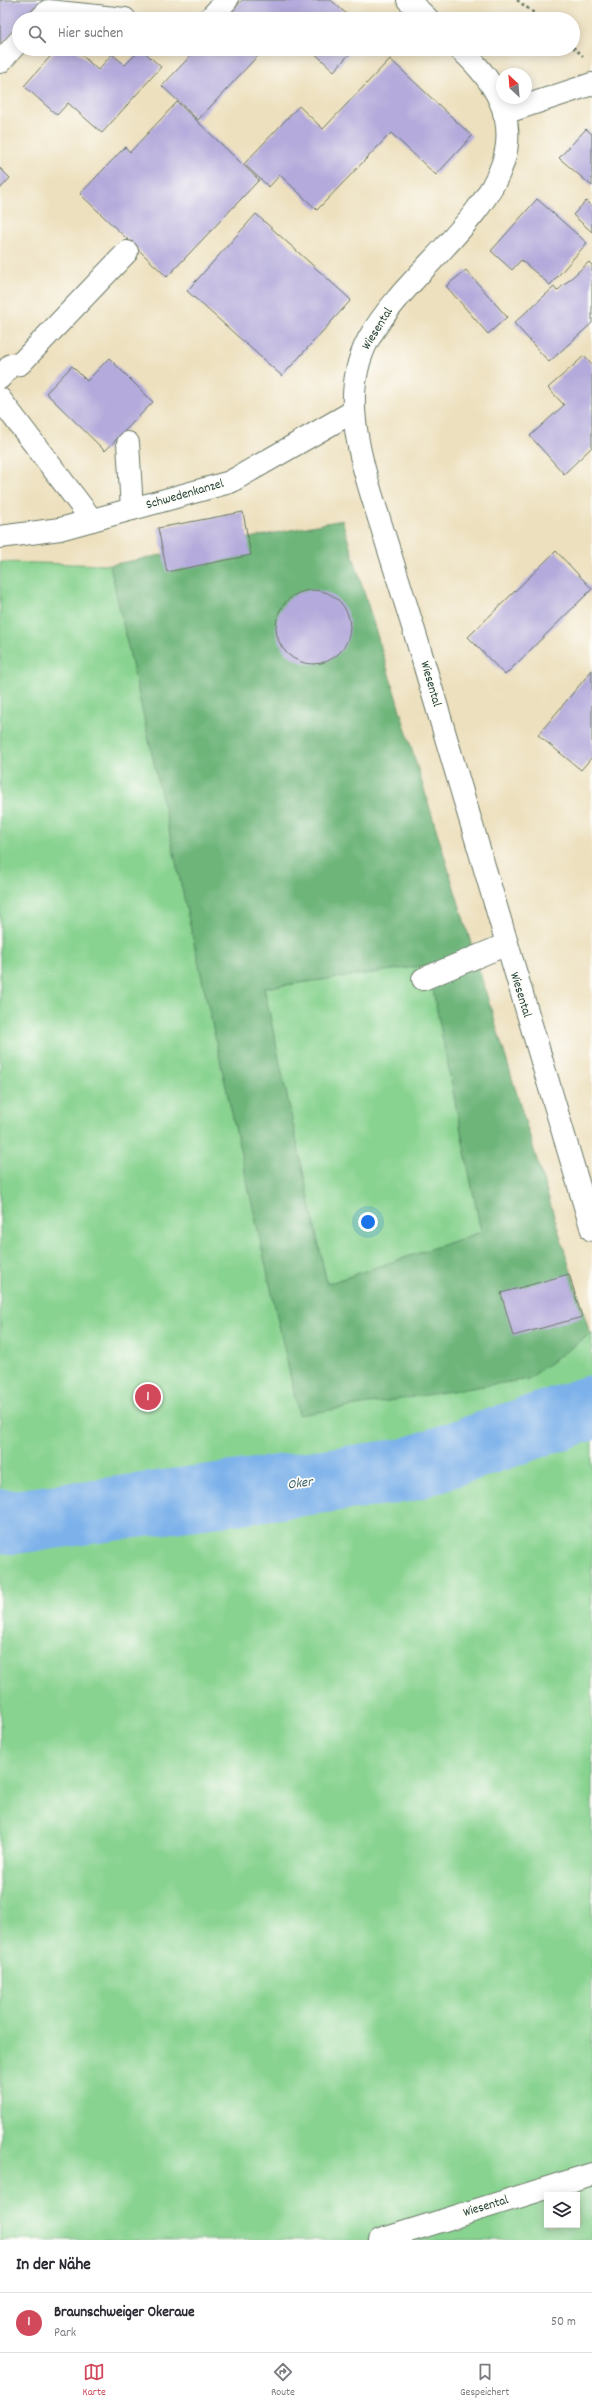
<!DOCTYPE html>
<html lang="de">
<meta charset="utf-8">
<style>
:root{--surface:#fff;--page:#f2f2f3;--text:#2b2b33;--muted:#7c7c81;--line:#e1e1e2;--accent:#d1495b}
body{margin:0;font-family:Dekko,sans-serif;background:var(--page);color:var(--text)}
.controls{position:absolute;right:12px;bottom:12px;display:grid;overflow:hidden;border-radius:0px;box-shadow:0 2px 10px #0003}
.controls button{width:36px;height:36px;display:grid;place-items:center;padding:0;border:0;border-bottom:1px solid var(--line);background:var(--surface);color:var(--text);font:20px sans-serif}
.compass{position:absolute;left:496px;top:68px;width:36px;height:36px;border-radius:50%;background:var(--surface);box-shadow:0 2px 10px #0003;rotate:334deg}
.you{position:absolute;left:368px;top:1222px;width:14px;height:14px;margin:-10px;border:3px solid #fff;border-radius:50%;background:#1a73e8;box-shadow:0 0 0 6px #1a73e833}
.badge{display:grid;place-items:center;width:26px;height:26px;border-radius:50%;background:var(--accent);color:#fff;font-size:13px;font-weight:700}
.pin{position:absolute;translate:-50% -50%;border:2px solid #fff;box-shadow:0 1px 4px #0006}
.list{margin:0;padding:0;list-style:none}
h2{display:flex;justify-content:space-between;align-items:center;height:52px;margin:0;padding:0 16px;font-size:17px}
h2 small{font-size:13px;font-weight:400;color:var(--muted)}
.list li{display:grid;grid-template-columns:26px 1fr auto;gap:12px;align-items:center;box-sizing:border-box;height:60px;padding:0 16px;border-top:1px solid var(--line)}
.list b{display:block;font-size:15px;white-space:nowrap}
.list p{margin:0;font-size:13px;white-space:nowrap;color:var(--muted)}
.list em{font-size:13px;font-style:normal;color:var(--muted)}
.icon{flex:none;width:22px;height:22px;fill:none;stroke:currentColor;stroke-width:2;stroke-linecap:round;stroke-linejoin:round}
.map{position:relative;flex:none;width:592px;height:2240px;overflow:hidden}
.search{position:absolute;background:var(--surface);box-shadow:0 2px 10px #0003;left:12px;right:12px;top:12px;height:44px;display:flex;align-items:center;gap:10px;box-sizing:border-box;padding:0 14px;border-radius:22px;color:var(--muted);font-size:15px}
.sheet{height:112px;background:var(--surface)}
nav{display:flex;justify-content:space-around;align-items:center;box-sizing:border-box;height:56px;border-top:1px solid var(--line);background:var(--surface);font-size:11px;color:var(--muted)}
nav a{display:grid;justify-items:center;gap:2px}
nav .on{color:var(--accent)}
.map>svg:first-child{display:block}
.green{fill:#88d390;stroke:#548862;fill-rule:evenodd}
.forest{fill:#6eb57a;stroke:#467957;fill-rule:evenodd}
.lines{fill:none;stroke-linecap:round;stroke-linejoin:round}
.river{stroke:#7cb1ea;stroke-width:64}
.building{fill:#b4aadb}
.minor-casing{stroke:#677664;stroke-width:24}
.path{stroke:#677664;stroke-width:2.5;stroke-dasharray:3 3;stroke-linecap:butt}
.minor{stroke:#fff;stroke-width:22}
.labels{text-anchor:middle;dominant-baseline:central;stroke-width:3.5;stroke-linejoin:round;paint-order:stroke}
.street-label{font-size:13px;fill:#1f3d34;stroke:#fdfcf7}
.water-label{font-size:14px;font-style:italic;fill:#3b606b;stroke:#fdfcf7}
</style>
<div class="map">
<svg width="592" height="2240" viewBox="0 0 592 2240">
<rect width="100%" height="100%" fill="#fdfcf7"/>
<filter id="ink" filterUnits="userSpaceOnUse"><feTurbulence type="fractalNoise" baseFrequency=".025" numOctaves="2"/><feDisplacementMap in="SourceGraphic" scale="8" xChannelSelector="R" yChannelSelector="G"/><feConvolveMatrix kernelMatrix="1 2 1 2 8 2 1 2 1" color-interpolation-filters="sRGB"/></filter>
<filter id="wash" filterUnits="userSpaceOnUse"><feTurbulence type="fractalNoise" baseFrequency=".012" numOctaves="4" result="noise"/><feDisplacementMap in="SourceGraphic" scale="16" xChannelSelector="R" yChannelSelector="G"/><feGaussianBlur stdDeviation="0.9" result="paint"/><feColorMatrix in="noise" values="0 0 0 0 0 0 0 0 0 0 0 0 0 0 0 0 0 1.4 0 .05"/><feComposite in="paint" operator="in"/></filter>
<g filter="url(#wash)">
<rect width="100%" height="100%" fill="#ede0be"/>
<g class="green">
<path d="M0,562l110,3 189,849 229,-35 64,-47v908h-592zM547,2195h30v30h-30z"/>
<polygon points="428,965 481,1232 327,1284 264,988"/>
</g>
<path class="forest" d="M342,520l248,814 -62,45 -229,36 -189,-850zM428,965l53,267 -154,52 -63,-296z"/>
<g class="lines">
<polyline class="river" points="0,1521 14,1522 407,1470 592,1407"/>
</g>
<g id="blocks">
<g class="building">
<polygon points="0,0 43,0 25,19 19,19 19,26 0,45"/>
<polygon points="242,0 331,0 352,19 225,19"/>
<polygon points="57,49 75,49 98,70 112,54 125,65 141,49 161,67 102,133 68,103 57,115 24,86"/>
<polygon points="197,49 264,49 198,120 162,86"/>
<polygon points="310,49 354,49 334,71"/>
<polygon points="390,59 472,136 436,175 391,133 317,210 280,175 269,187 244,164 299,106 323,129"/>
<polygon points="177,102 259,180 167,277 80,194 125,147 130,152"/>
<polygon points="586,129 592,134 592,186 559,158"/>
<polygon points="0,168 10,178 0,189"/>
<polygon points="537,199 587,243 550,285 521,260 512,270 491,251"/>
<polygon points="586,201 592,207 592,232 573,215"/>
<polygon points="256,214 351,300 282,376 187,291"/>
<polygon points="589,262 592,265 592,323 549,362 514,323 554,287 557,291"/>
<polygon points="466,270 507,317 488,334 446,286"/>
<polygon points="584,356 592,365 592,447 564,474 530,436 564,405 548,388"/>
<polygon points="109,358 153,402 105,451 46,393 72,366 87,381"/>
<polygon points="243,512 251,555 167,572 158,528"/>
<polygon points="556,551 592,589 505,675 468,637"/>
<circle cx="313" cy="627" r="37"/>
<polygon points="592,670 592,757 581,770 538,735"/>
<polygon points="569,1274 582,1317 513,1336 501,1293"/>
</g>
</g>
</g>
<g filter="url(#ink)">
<use href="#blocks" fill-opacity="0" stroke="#677664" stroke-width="1"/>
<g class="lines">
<g class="minor-casing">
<g id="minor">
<polyline points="408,0 428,19"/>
<polyline points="40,19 48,11 125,19"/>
<polyline points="209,19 227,0"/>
<path d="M460,49c129,117 -40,196 -92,291 -11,21 -15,45 -14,69 2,40 16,81 28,119 13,42 27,85 40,129 55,191 112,382 170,573"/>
<polyline points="0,62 19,41"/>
<polyline points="504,113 592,84"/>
<polyline points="0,378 11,365 20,364 127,252"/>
<polyline points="0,399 92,520"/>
<polyline points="128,443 132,509"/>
<polyline points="0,537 60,529 230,482 354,411"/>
<polyline points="423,979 505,945"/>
<polyline points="380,2240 592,2174"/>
</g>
</g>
<g class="path">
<polyline points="517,0 542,19"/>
<polyline points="573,47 583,56"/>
</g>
<use href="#minor" class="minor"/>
</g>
</g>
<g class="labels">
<g class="street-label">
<text transform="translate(378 329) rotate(-58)">Wiesental</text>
<text transform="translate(185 495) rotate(-16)">Schwedenkanzel</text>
<text transform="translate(430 684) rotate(74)">Wiesental</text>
<text transform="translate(520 995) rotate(73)">Wiesental</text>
<text transform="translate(486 2207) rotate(-17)">Wiesental</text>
</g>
<g class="water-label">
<text transform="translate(300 1484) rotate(-8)">Oker</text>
</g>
</g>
</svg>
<div class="controls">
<button><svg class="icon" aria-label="layers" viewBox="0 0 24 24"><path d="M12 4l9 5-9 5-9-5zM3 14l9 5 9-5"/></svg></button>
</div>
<svg class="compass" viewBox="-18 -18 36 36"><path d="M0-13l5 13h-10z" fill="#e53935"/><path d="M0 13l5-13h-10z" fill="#7c7c81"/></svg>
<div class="you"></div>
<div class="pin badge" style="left:148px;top:1397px">1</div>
<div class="search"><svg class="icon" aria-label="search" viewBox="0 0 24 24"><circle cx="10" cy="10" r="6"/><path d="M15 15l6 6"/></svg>Hier suchen</div>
</div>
<section class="sheet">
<h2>In der Nähe<small></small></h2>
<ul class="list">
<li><span class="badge">1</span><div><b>Braunschweiger Okeraue</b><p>Park</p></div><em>50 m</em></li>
</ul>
</section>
<nav>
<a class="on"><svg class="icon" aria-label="map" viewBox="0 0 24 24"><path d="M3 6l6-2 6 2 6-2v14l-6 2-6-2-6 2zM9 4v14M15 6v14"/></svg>Karte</a>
<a><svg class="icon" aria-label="directions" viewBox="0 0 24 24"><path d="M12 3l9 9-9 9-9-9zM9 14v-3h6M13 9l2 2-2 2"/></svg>Route</a>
<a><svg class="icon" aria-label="saved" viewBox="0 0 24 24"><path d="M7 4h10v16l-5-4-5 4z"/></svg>Gespeichert</a>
</nav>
